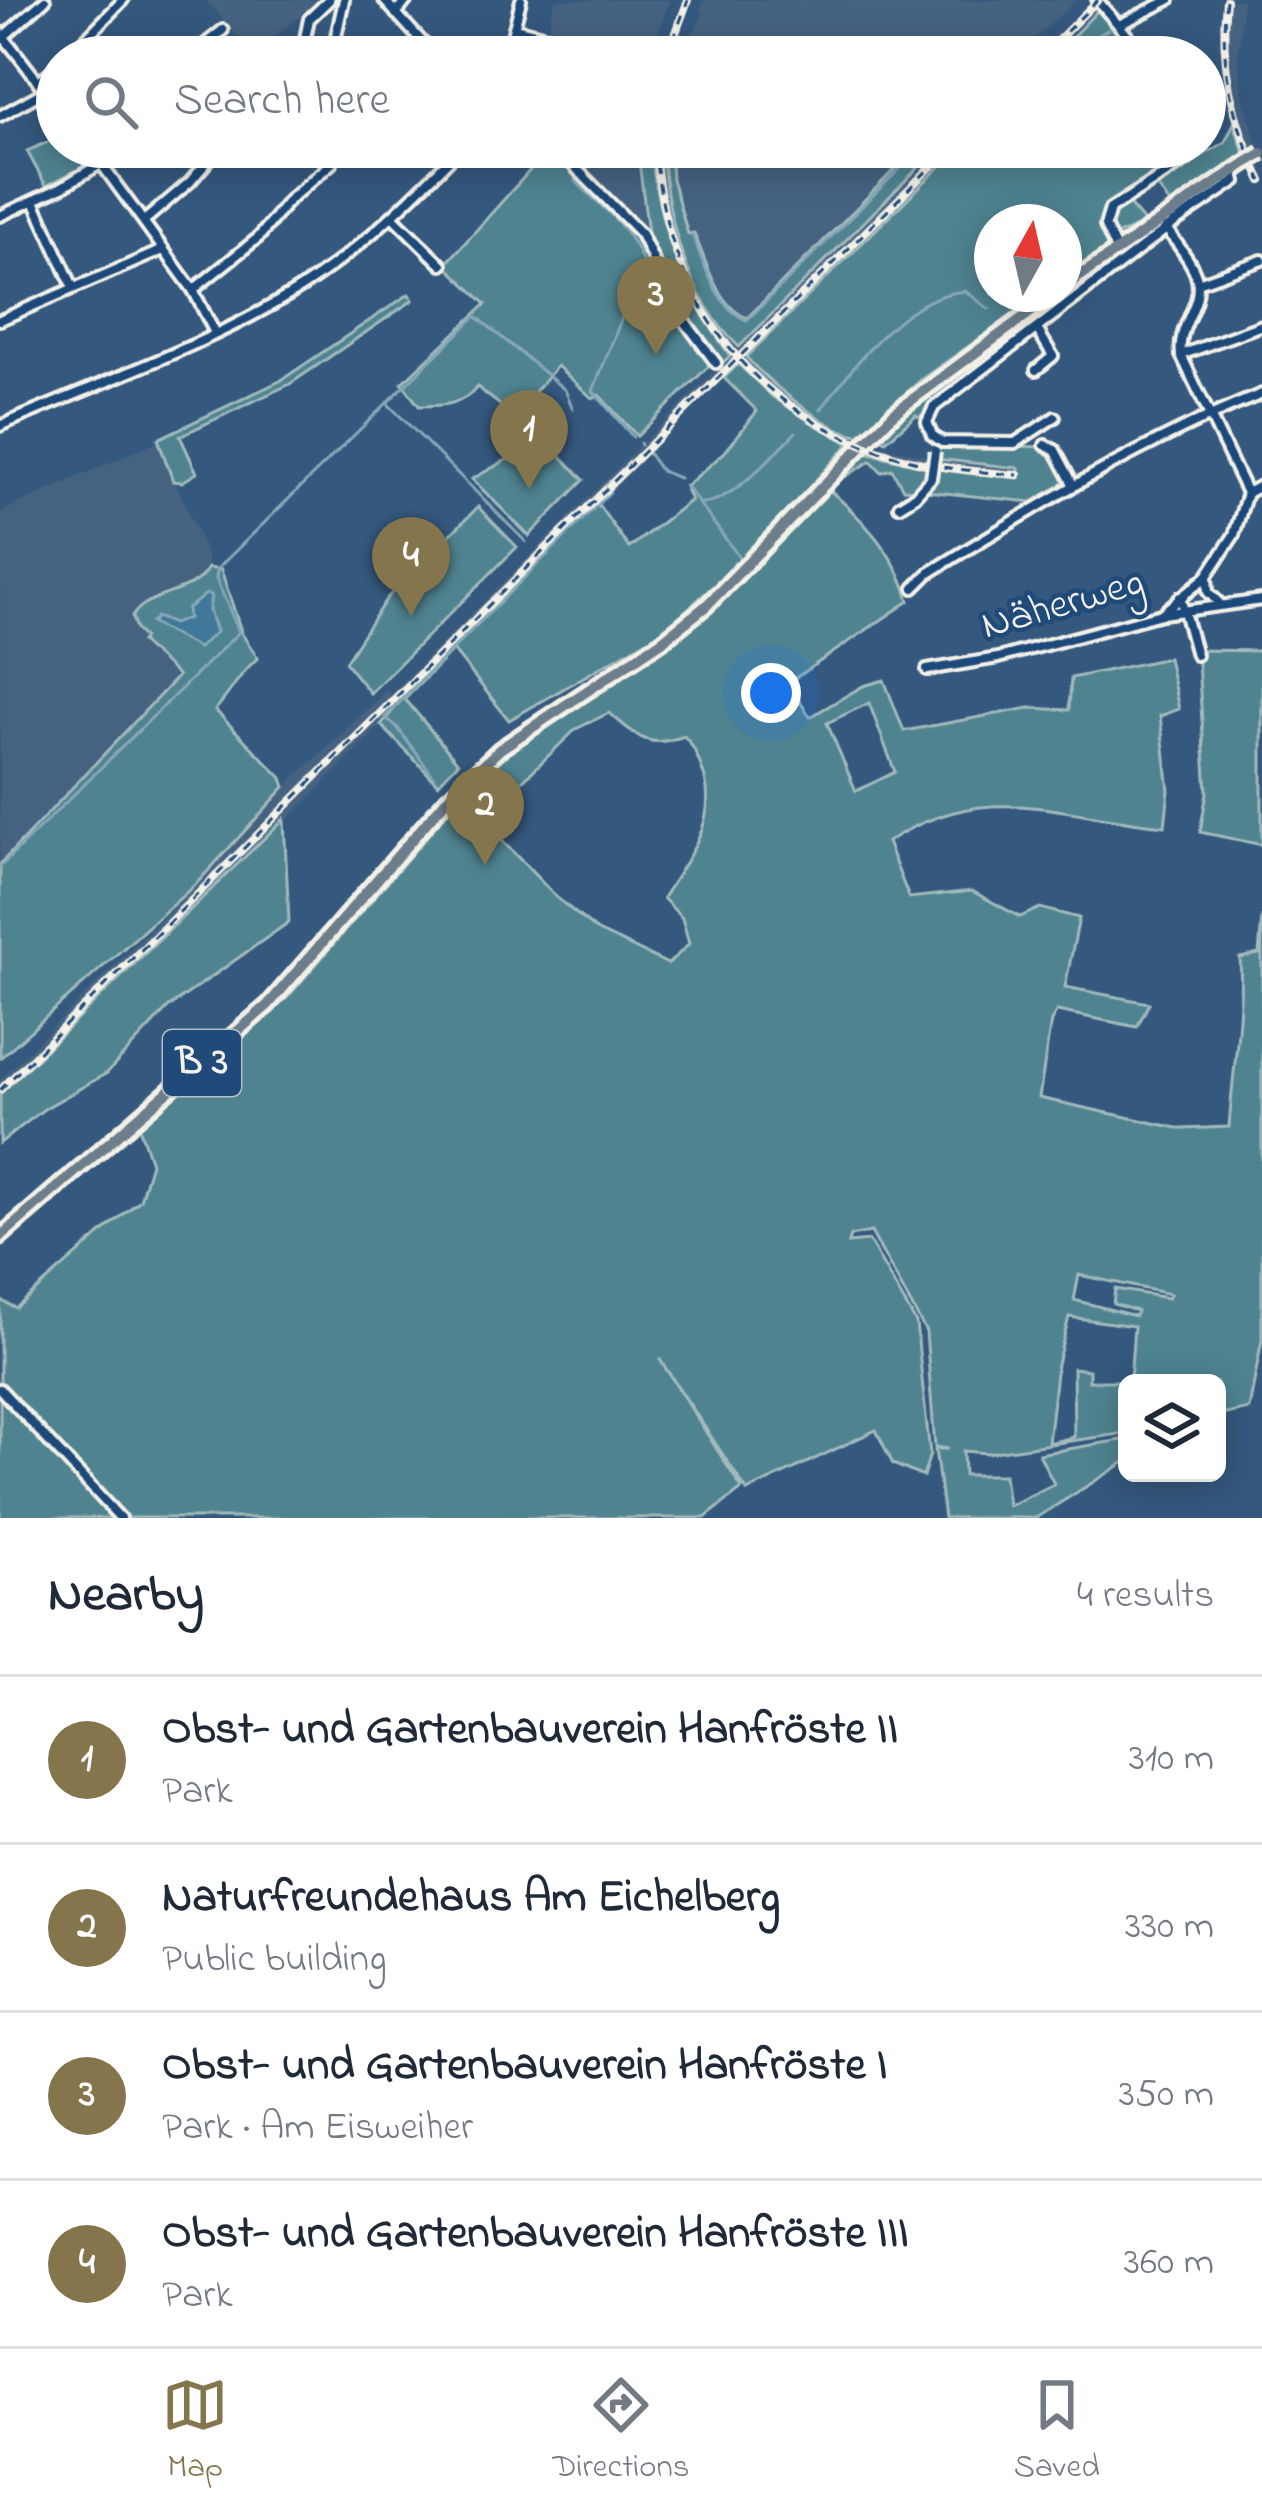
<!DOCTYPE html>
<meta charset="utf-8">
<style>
:root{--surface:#fff;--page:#f2f2f3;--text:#1f2937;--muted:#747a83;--line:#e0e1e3;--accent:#84754c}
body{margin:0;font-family:"Indie Flower",sans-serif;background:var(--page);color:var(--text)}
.controls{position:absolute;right:36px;bottom:36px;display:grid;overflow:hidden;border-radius:18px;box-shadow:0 6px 30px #0003}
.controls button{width:108px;height:108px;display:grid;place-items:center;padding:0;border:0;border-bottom:3px solid var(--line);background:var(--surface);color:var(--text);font:60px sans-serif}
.compass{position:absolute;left:974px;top:204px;width:108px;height:108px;border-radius:50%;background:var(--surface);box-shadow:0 6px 30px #0003;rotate:8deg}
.you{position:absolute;left:771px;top:693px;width:42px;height:42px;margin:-30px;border:9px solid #fff;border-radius:50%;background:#1a73e8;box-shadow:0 0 0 18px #1a73e833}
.badge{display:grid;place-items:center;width:78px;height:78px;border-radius:50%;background:var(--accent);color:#fff;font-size:39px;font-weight:700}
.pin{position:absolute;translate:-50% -99px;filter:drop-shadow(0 3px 6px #0008)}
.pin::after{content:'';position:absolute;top:63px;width:42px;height:36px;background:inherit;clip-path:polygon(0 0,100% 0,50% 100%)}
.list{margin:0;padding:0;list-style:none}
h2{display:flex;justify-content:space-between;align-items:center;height:156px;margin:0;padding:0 48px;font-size:51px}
h2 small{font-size:39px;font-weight:400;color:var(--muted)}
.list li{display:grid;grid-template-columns:78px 1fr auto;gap:36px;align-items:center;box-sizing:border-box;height:168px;padding:0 48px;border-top:3px solid var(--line)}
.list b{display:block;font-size:45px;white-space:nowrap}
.list p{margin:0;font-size:39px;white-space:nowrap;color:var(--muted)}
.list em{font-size:39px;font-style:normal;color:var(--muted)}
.icon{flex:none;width:66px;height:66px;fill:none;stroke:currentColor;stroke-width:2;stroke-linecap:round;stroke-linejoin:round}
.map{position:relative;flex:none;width:1262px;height:1518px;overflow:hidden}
.search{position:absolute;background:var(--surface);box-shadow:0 6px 30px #0003;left:36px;right:36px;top:36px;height:132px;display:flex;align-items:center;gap:30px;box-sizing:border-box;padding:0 42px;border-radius:66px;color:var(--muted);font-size:45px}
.sheet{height:828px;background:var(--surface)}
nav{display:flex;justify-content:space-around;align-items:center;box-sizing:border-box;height:168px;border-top:3px solid var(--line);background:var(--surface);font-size:33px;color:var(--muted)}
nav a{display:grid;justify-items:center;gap:6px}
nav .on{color:var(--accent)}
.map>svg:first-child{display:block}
.built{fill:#446281}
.green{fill:#4f8390;stroke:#a2babc;stroke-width:3;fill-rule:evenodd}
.water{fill:#40789a;stroke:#88a8b9;stroke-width:3}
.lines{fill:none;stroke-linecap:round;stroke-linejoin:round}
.stream{stroke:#88a8b9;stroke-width:3}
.minor-casing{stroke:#f4f1e8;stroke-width:16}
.primary-casing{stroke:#f4f1e8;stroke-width:20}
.minor{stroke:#1f4a7a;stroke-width:8}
.primary{stroke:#6c7d8b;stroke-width:10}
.rail-casing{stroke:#f4f1e8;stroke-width:8}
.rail{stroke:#1f4a7a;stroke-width:3;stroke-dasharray:9;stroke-linecap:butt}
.minor-bridge-casing{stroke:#f4f1e8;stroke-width:16;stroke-linecap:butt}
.primary-bridge-casing{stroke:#f4f1e8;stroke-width:20;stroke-linecap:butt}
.minor-bridge{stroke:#1f4a7a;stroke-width:8}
.primary-bridge{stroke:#6c7d8b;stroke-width:10}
.labels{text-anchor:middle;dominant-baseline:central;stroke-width:9;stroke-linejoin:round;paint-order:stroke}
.shield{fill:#1f4a7a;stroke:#b4bfc7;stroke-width:3}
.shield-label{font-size:39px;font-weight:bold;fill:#f4f1e8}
.street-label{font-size:42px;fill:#f4f1e8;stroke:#1f4a7a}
</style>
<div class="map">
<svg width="1262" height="1518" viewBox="0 0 1262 1518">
<rect width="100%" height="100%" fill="#35587e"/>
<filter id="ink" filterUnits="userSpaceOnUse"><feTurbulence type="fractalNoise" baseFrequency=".00833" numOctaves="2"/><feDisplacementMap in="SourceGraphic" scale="24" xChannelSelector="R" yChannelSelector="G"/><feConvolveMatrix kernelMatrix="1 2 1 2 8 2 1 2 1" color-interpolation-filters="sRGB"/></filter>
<g filter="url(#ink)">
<g class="built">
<polygon points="206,0 323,0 252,53"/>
<polygon points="555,0 670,0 652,50 654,57 541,57"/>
<polygon points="704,0 1076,0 1015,57 687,57 683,50 703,15 700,9"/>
<polygon points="1224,0 1243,0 1238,56 1242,93 1262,161 1262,190 1245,156 1227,94 1222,55"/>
<polygon points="553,147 637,147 637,169 650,241"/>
<polygon points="651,147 662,147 665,189 687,268 706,304 738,347 939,147 960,147 855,247 780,390 850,434 877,445 956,462 1019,468 1018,478 954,472 872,453 797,414 737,365 521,582 396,700 398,704 381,725 312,796 0,1094 0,1080 229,851 227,846 285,787 386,691 391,694 730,356 678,271 655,189"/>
<polygon points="670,147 917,147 748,318 740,316 717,289 694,233 688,234 683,223 672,179"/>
<polygon points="157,441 207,554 208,568 200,580 139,607 133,624 144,639 142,642 178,676 0,864 0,512"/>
</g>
<g class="green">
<polygon points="1099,9 1142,57 1053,57"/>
<path d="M1234,123l11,33 -74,50 -15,-22 -29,18 18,21 -29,13 -13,15 -39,29v-58h-72v72h52l-121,84 -64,57c-30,-2 -90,-52 -113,-78l214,-210h231l-4,6 8,7 30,-18z"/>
<polygon points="57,138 57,147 79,147 92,162 46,186 27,151"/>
<path d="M551,147l98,93 -12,-93h14c7,85 31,139 79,209l-10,9h-10l-73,71 -38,-41 -7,3 -35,-32 -43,50 -37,-29c-13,18 -36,19 -58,19l-17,-23 84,-79 -41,-39z"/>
<path d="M662,147h8l2,32 16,55 6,-1c12,28 23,73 53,85l170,-171h22l-200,200c-52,-49 -73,-130 -77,-200z"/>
<polygon points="1153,229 1161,233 919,417 916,415 886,441 874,435 981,351"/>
<polygon points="409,294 413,300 290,384 180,436 197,473 182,482 173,481 158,439 280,381"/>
<polygon points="738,364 773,397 849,444 742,560 663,631 509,720 453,650 405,699 458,763 438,784 381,725 398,704 396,700 597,503 629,548 691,500 685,487 725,452 757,411 724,378"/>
<polygon points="544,439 584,480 529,536 472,479"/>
<polygon points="939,444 1045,447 1069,480 1032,502 925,491 935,468 1018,478 1019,468 936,459"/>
<path d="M861,451l69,17 -1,9 -10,13 -16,-1 -11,-20 -10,3 -11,-11 -44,27c34,29 72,68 82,113l-121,82 22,34 53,-31 21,-6 20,51 125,-23 40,2 2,-32 97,-20 11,51 -19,7 9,74 -4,36c-106,-10 -178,-48 -278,16l22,56 63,-7 48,26 20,-9 39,10 -14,69 84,16 -12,24 -80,-16 -6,10 -12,77 143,31 47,-2c4,-57 14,-115 11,-169l19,-4 3,-38v423l-13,70 -32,7v-33h-90v50l-140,20 -24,-2 1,24h40l4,31 46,-22 -15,-30 88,-15v22l-91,57h-92l-9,-69h13l-13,-2 -9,-115 -55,-100 -21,4 -2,7 21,-2 47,82 14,131 -7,23 -30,-13 -17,-34 -129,61 -88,-133 83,131 -37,29h-705v-218l16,8 124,-108 11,-37 -12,-36 148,-129 192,-222 45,-38 83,-49 109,-84zM869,703l26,69 -39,19 -29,-68zM609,713c29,23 37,37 75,23 10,10 13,20 18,33 19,50 -14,88 -39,129l19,20 7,26 -21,20 -72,-34 -39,-32 -71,-74 4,-31 22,-2 64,-62zM1079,1275l91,19 -2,4 -53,-9 -2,15 24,7 -2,5 -61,-16zM1069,1317l65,9 -4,55h-41v-11l-16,-2 1,69 -26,6 9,-79z"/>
<polygon points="478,507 517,547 370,693 345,662 387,598"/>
<path d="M208,568l13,2 21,64 16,24c-19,15 -27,35 -43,52l67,68 3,9 -88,96 -197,175v-194l178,-188 -37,-34 3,-4 -8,-8 -4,-13c16,-27 61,-21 76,-49z"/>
<polygon points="1197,650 1262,651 1262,845 1200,832 1207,792"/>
<polygon points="284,819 289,922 169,1007 107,1073 44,1109 0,1143 0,1094"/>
</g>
<polygon class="water" points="206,594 211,595 209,610 216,632 198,648 151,623 156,617 173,624 188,618 187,609"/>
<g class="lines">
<g class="stream">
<polyline points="1056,57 1109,29"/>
<path d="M575,181c26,25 57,47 68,83l-50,127 40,46"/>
<path d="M692,234c12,29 25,75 55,86l175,-173"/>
<polyline points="387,403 526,542"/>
<path d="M821,409c37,-47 81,-113 144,-118l24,18"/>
<polyline points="640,443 641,445"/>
<polyline points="648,453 661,471 679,478"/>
<polyline points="686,486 739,557"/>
<path d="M699,503c30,3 76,-50 97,-71"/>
<polyline points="734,562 734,563"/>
<polyline points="434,777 397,727 385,717 610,492"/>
<polyline points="0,867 239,632 216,579 217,569 476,316 565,390 573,409"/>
</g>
<g class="minor-casing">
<g id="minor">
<polyline points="329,0 309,19 303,48 332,54 344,0"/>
<polyline points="384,0 436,57"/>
<polyline points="1097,0 1146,57"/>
<polyline points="396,14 407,0"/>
<polyline points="1119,25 1169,0"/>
<polyline points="514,28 607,51"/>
<polyline points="0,32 57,106"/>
<polyline points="1,39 45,0"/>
<polyline points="68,57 123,0"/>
<polyline points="189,57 223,30"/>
<polyline points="507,57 521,0"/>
<polyline points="38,82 57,66"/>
<polyline points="0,116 45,91"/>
<polyline points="1205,130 1205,140"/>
<polyline points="89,147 193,290 215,333"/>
<polyline points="555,147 641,234 678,312 716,363"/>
<polyline points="34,201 73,287"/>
<polyline points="0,216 62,187 102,163"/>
<polyline points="392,216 442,265"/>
<polyline points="144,221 190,182 220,147"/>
<path d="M1166,228c10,15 27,34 31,51 6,27 -20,46 -16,76l66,138"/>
<polyline points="1116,250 1105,226 1110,209 1187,160 1200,147"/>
<polyline points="1198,283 1262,260"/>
<polyline points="193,290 259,237 289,200 332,163"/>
<polyline points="0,320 163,250"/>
<polyline points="1181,355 1262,325"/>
<polyline points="1036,370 1053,356 1037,329"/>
<polyline points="1055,417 1015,443 942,442 932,435 927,422 934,407 1174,223 1236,181 1233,170"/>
<path d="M0,426c96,-42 215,-83 302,-139 60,-39 111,-90 160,-140"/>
<polyline points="1045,445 1055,450 1073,484"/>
<polyline points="899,506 915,496 931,478"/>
<path d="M914,588l15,-15c108,-67 214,-132 333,-179"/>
<polyline points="1180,597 1196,655"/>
<polyline points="1220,604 1208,592 1207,576 1234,535 1247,493 1262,485"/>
<polyline points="1162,614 1262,600"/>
<polyline points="927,670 998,658 1161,614 1207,576"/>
<polyline points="0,1389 120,1518"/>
</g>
</g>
<g class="primary-casing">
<g id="primary">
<polyline points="1064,287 1247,162"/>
<polyline points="0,1237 268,1005 447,799 500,749 662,641 706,606 894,413 1055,294"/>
</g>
</g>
<use href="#minor" class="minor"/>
<use href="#primary" class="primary"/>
<g class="rail-casing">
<g id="rail">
<path d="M1226,0c-7,64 7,124 36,181"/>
<polyline points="667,57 688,0"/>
<polyline points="1041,57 1098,0"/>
<path d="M655,147c10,159 106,278 263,315 33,8 67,10 100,13"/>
<polyline points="0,1090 951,147"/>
</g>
</g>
<use href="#rail" class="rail"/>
<g class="minor-bridge-casing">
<polyline id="minor-bridge" points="931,478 935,451"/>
</g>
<g class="primary-bridge-casing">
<polyline id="primary-bridge" points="1247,162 1262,153"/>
</g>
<use href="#minor-bridge" class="minor-bridge"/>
<use href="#primary-bridge" class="primary-bridge"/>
</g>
</g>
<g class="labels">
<rect class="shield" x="163" y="1030" width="78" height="66" rx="9"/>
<g class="shield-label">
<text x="202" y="1063">B 3</text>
</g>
<g class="street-label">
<text transform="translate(1063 605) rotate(-16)">Näherweg</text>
</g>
</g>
</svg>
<div class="controls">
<button><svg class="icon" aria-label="layers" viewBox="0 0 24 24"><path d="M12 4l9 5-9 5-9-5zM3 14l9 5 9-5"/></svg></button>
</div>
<svg class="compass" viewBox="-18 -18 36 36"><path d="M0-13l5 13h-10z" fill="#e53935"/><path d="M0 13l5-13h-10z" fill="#747a83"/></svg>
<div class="you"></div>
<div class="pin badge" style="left:529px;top:489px">1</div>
<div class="pin badge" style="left:485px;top:865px">2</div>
<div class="pin badge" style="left:656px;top:355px">3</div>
<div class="pin badge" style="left:411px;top:616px">4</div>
<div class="search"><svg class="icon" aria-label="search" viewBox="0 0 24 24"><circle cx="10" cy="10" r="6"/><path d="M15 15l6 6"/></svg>Search here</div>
</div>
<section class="sheet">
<h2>Nearby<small>4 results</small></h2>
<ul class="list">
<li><span class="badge">1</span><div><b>Obst- und Gartenbauverein Hanfröste II</b><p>Park</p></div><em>310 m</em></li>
<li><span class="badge">2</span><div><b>Naturfreundehaus Am Eichelberg</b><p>Public building</p></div><em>330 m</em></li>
<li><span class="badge">3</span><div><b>Obst- und Gartenbauverein Hanfröste I</b><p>Park · Am Eisweiher</p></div><em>350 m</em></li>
<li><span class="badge">4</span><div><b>Obst- und Gartenbauverein Hanfröste III</b><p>Park</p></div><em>360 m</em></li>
</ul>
</section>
<nav>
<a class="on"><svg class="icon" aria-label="map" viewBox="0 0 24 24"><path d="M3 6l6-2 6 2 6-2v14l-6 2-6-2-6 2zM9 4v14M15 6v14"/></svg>Map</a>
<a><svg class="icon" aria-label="directions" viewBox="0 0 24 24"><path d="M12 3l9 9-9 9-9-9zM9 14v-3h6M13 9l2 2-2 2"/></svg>Directions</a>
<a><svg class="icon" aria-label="saved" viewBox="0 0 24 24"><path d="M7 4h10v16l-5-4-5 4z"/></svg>Saved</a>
</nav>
